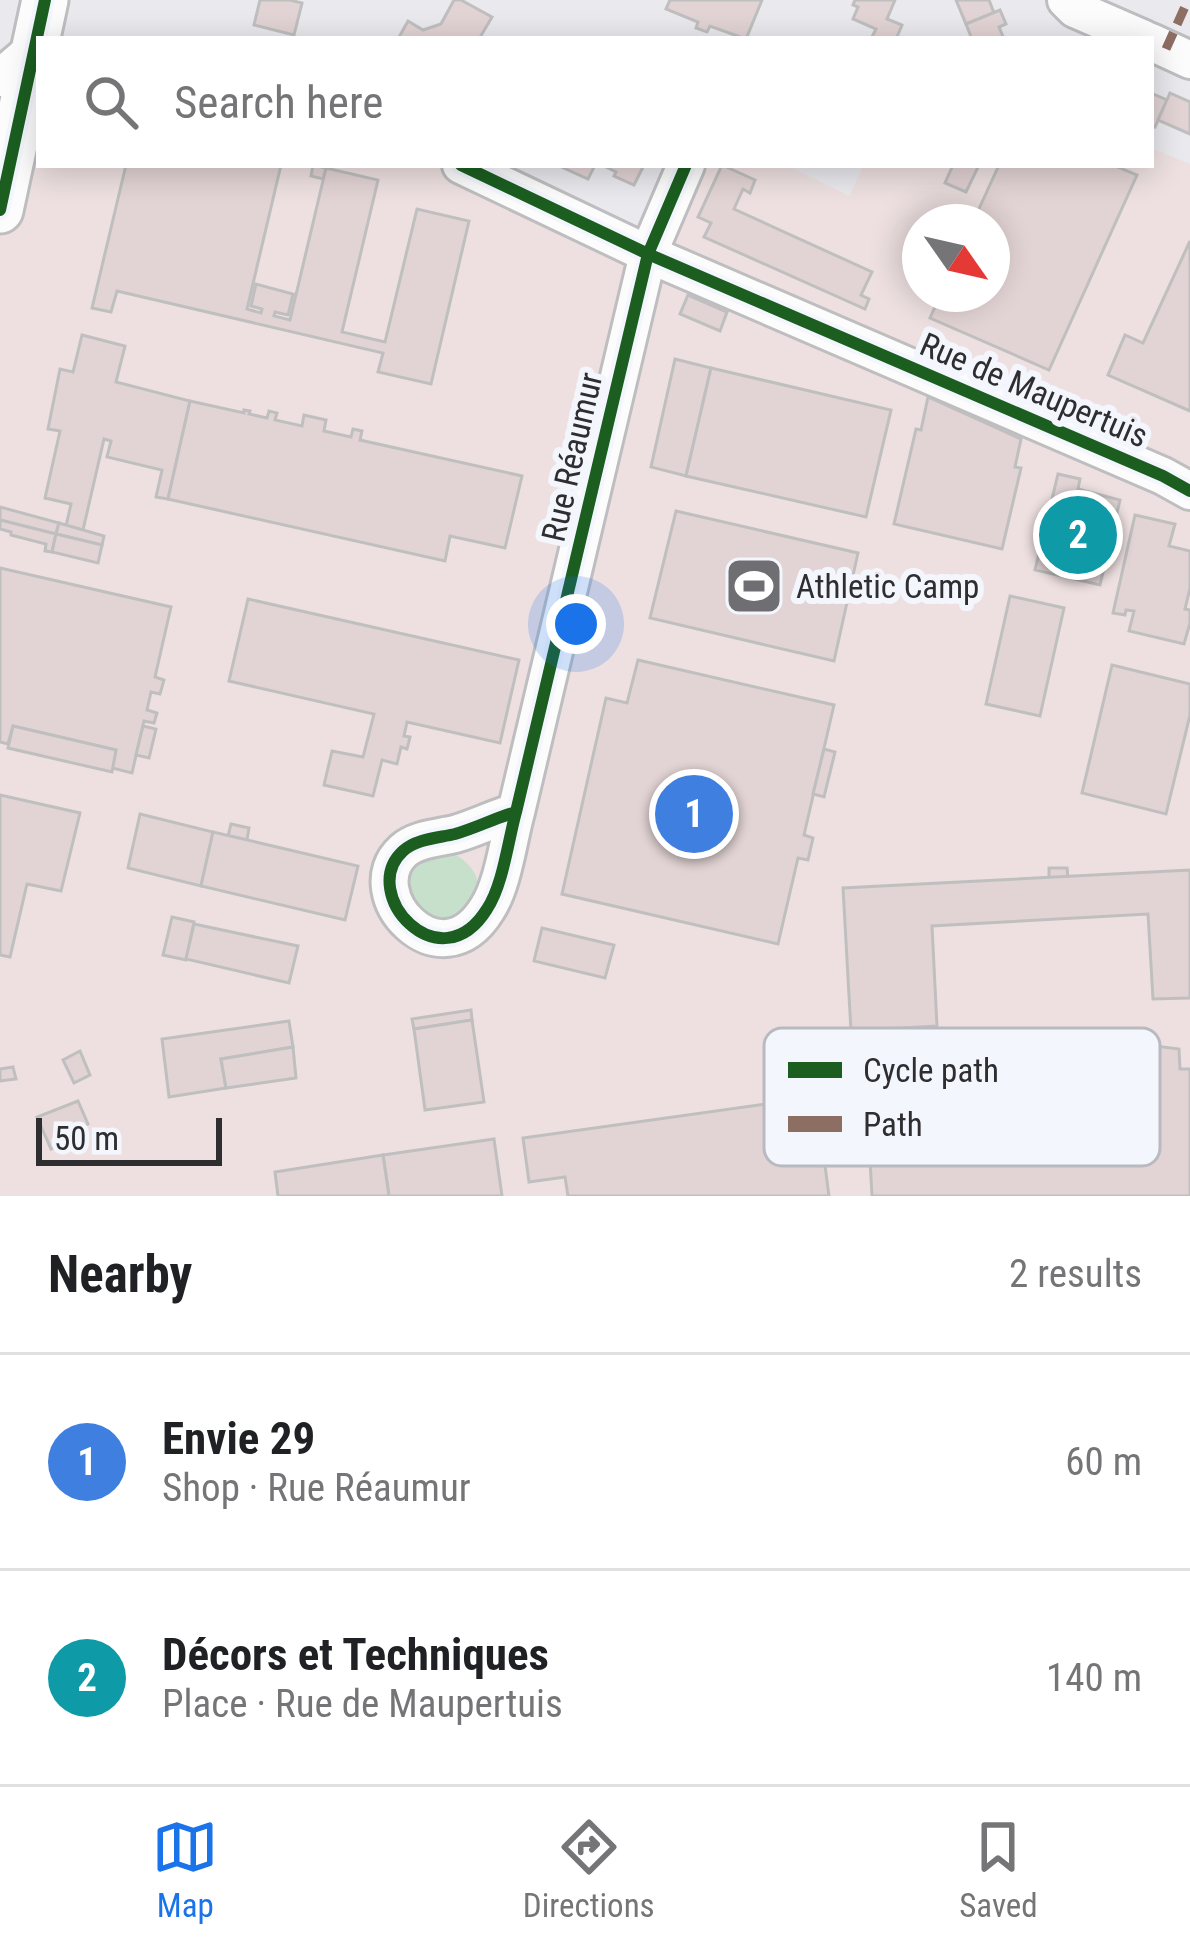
<!DOCTYPE html>
<meta charset="utf-8">
<style>
:root{--surface:#fff;--page:#f6f6f6;--text:#202124;--muted:#757577;--line:#e0e0e0;--accent:#1a73e8}
body{margin:0;font-family:"Roboto Condensed",sans-serif;background:var(--page);color:var(--text)}
.compass{position:absolute;left:902px;top:204px;width:108px;height:108px;border-radius:50%;background:var(--surface);box-shadow:0 6px 30px #0003;rotate:124deg}
.scale{position:absolute;left:36px;bottom:30px;width:186px;box-sizing:border-box;padding-left:12px;border:6px solid #2e2e31;border-top:0;font-size:33px;line-height:42px;white-space:nowrap;color:#2e2e31;-webkit-text-stroke:9px #f4f6fd;paint-order:stroke}
.you{position:absolute;left:576px;top:624px;width:42px;height:42px;margin:-30px;border:9px solid #fff;border-radius:50%;background:#1a73e8;box-shadow:0 0 0 18px #1a73e833}
.badge{display:grid;place-items:center;width:78px;height:78px;border-radius:50%;background:var(--accent);color:#fff;font-size:39px;font-weight:700}
.pin{position:absolute;translate:-50% -50%;border:6px solid #fff;box-shadow:0 3px 12px #0006}
.list{margin:0;padding:0;list-style:none}
h2{display:flex;justify-content:space-between;align-items:center;height:156px;margin:0;padding:0 48px;font-size:51px}
h2 small{font-size:39px;font-weight:400;color:var(--muted)}
.list li{display:grid;grid-template-columns:78px 1fr auto;gap:36px;align-items:center;box-sizing:border-box;height:216px;padding:0 48px;border-top:3px solid var(--line)}
.list b{display:block;font-size:45px;white-space:nowrap}
.list p{margin:0;font-size:39px;white-space:nowrap;color:var(--muted)}
.list em{font-size:39px;font-style:normal;color:var(--muted)}
.icon{flex:none;width:66px;height:66px;fill:none;stroke:currentColor;stroke-width:2;stroke-linecap:round;stroke-linejoin:round}
.map{position:relative;flex:none;width:1190px;height:1196px;overflow:hidden}
.search{position:absolute;background:var(--surface);box-shadow:0 6px 30px #0003;left:36px;right:36px;top:36px;height:132px;display:flex;align-items:center;gap:30px;box-sizing:border-box;padding:0 42px;border-radius:0px;color:var(--muted);font-size:45px}
.sheet{height:588px;background:var(--surface)}
nav{display:flex;justify-content:space-around;align-items:center;box-sizing:border-box;height:168px;border-top:3px solid var(--line);background:var(--surface);font-size:33px;color:var(--muted)}
nav a{display:grid;justify-items:center;gap:6px}
nav .on{color:var(--accent)}
.map>svg:first-child{display:block}
.industrial{fill:#eee0e0;fill-rule:evenodd}
.green{fill:#c6e0cc}
.building{fill:#e2d3d4;stroke:#c0bfc0;stroke-width:3}
.lines{fill:none;stroke-linecap:round;stroke-linejoin:round}
.minor-casing{stroke:#bebec1;stroke-width:42}
.major-casing{stroke:#bebec1;stroke-width:51}
.minor{stroke:#fcfcfc;stroke-width:36}
.major{stroke:#fcfcfc;stroke-width:45}
.quiet{stroke:#8d6e63;stroke-width:9;stroke-dasharray:18 9;stroke-linecap:butt}
.cycleway-casing{stroke:#f4f6fd;stroke-width:20}
.cycleway{stroke:#1b5e20;stroke-width:12}
.labels{text-anchor:middle;dominant-baseline:central;stroke-width:12;stroke-linejoin:round;paint-order:stroke}
.street-label{font-size:33px;fill:#2e2e31;stroke:#f4f6fd}
.poi-label{font-size:33px;fill:#2e2e31;stroke:#f4f6fd;text-anchor:start}
.key{fill:#f4f6fd;stroke:#b9bac0;stroke-width:3}
.key-label{font-size:33px;fill:#2e2e31}
</style>
<div class="map">
<svg width="1190" height="1196" viewBox="0 0 1190 1196">
<rect width="100%" height="100%" fill="#e9e9ee"/>
<path class="industrial" d="M0,48l39,8v109h400l67,21 160,75 42,-96h79l62,31 15,-31h287v-17l39,16v1032h-1190zM920,222h72v72h-72z"/>
<path class="green" d="M448,851c17,7 36,24 29,46 -4,10 -18,20 -27,29l-43,-18c-2,-44 -2,-44 41,-57z"/>
<g class="building">
<polygon points="260,0 290,0 302,3 294,35 254,25"/>
<polygon points="454,0 461,0 492,17 479,39 398,39 408,21 423,30 441,24"/>
<polygon points="670,0 762,0 746,39 710,26 707,32 696,28 698,22 666,9"/>
<polygon points="855,0 895,0 887,19 902,25 896,39 871,39 876,29 853,19 858,7 853,5"/>
<polygon points="956,0 989,0 994,13 966,24"/>
<polygon points="1000,10 1006,24 999,27 1004,39 972,39 966,24"/>
<polygon points="1151,93 1167,100 1155,127 1151,125"/>
<polygon points="1170,93 1190,102 1190,134 1158,120"/>
<polygon points="126,165 281,165 247,309 261,313 262,309 251,306 256,284 293,294 288,315 275,312 274,316 290,320 326,168 378,180 342,332 385,342 417,209 469,221 431,384 378,372 383,353 117,291 111,312 92,308"/>
<polygon points="313,165 326,168 323,179 311,176"/>
<polygon points="557,165 595,165 588,179"/>
<polygon points="602,165 644,165 634,185 614,176 616,172"/>
<polygon points="722,165 755,180 750,193 743,189 734,209 872,272 861,295 869,299 865,309 704,237 711,223 698,217"/>
<polygon points="953,165 979,165 966,192 945,183"/>
<polygon points="999,165 1113,165 1137,175 1049,370 930,318 941,294 992,294 992,222 973,222"/>
<polygon points="1190,241 1190,411 1108,375 1125,335 1143,343"/>
<polygon points="688,295 727,312 720,331 680,314"/>
<polygon points="82,335 125,346 116,382 190,401 168,499 156,497 162,470 107,457 111,441 104,439 83,530 66,526 71,504 45,498 60,431 48,429 60,369 73,372"/>
<polygon points="675,359 711,368 686,476 651,467"/>
<polygon points="711,368 891,410 866,517 686,476"/>
<polygon points="928,397 1021,439 1015,467 1021,468 1002,549 894,524 916,429 921,430"/>
<polygon points="190,401 244,413 244,410 250,411 249,414 267,418 269,411 277,413 275,420 302,426 304,415 326,420 324,431 351,437 353,429 362,431 360,440 522,476 505,548 450,536 445,561 168,499"/>
<polygon points="1058,474 1080,479 1078,489 1120,500 1100,585 1035,570"/>
<polygon points="0,507 59,523 56,534 0,520"/>
<polygon points="676,511 858,553 834,661 650,618"/>
<polygon points="1135,515 1175,524 1169,546 1190,551 1190,588 1185,609 1190,610 1190,623 1184,644 1129,631 1134,611 1126,610 1125,615 1113,613"/>
<polygon points="0,520 56,534 52,552 45,551 46,544 11,535 11,532 0,529"/>
<polygon points="59,523 104,536 102,545 56,534"/>
<polygon points="56,534 102,545 98,563 52,552"/>
<polygon points="0,568 171,607 155,677 164,680 160,694 151,692 147,710 157,713 154,723 144,721 132,773 112,768 116,750 13,726 8,744 0,742"/>
<polygon points="1010,596 1064,608 1040,716 986,704"/>
<polygon points="248,599 519,660 500,743 407,722 404,736 410,737 407,749 401,747 397,764 382,760 373,796 324,785 332,751 363,757 374,714 229,681"/>
<polygon points="638,660 834,705 804,835 813,838 808,860 798,858 778,944 562,894 606,698 627,703"/>
<polygon points="1112,665 1190,684 1190,715 1166,814 1082,793"/>
<polygon points="13,726 116,750 112,772 8,748"/>
<polygon points="143,726 156,729 149,758 136,755"/>
<polygon points="824,749 835,752 824,797 813,794"/>
<polygon points="0,795 80,813 61,891 27,884 10,957 0,955"/>
<polygon points="140,814 213,832 201,886 128,868"/>
<polygon points="231,824 249,828 247,840 228,836"/>
<polygon points="213,832 358,866 345,920 201,886"/>
<polygon points="1049,868 1067,868 1068,877 1049,878"/>
<polygon points="1190,870 1190,998 1153,999 1148,914 932,926 937,1026 851,1031 843,888"/>
<polygon points="172,917 194,922 186,960 163,955"/>
<polygon points="194,924 298,946 289,983 186,959"/>
<polygon points="542,928 614,945 605,978 534,961"/>
<polygon points="471,1010 472,1020 414,1029 412,1019"/>
<polygon points="472,1020 484,1102 425,1110 414,1029"/>
<polygon points="289,1021 293,1047 221,1059 226,1088 169,1097 162,1039"/>
<polygon points="1101,1039 1179,1049 1180,1069 1190,1069 1190,1196 872,1196 870,1160 906,1158 900,1050"/>
<polygon points="293,1047 296,1078 226,1088 221,1059"/>
<polygon points="80,1051 90,1075 74,1083 63,1060"/>
<polygon points="13,1067 16,1079 0,1081 0,1069"/>
<polygon points="816,1097 829,1196 568,1196 565,1177 529,1182 523,1138"/>
<polygon points="78,1101 88,1124 77,1129 81,1137 51,1149 37,1117"/>
<polygon points="494,1139 502,1196 389,1196 383,1155"/>
<polygon points="383,1155 389,1196 278,1196 275,1172"/>
</g>
<g class="lines">
<g class="minor-casing">
<g id="minor">
<polyline points="1066,0 1075,9 1144,39"/>
<polyline points="1151,42 1190,60"/>
<polyline points="0,78 35,48 39,48"/>
<polyline points="461,165 648,254 1163,476 1190,491"/>
<path d="M516,812c-8,29 -13,73 -29,97 -47,76 -130,-16 -84,-58 13,-12 35,-13 52,-17 21,-6 40,-16 61,-22l132,-558 38,-89"/>
</g>
</g>
<g class="major-casing">
<polyline id="major" points="0,210 45,0"/>
</g>
<use href="#minor" class="minor"/>
<use href="#major" class="major"/>
<polyline class="quiet" points="1166,49 1188,0"/>
<g class="cycleway-casing">
<g id="cycleway">
<polyline points="461,165 648,254 1163,476 1190,491"/>
<polyline points="0,210 45,0"/>
<path d="M516,812c-8,29 -13,73 -29,97 -47,76 -130,-16 -84,-58 13,-12 35,-13 52,-17 21,-6 40,-16 61,-22l132,-558 38,-89"/>
</g>
</g>
<use href="#cycleway" class="cycleway"/>
</g>
<defs>
<g id="stadium-square" transform="scale(3)"><rect x="-9" y="-9" width="18" height="18" rx="4" fill="#6f6f73" stroke="#f4f6fd"/><path d="M0-5a6.5 5 0 1 0 0 10a6.5 5 0 1 0 0-10ZM-3.5-1.8h7v3.6h-7Z" fill="#fff"/></g>
</defs>
<g fill-rule="evenodd">
<use href="#stadium-square" x="754" y="586"/>
</g>
<g class="labels">
<g class="street-label">
<text transform="translate(1034 390) rotate(23)">Rue de Maupertuis</text>
<text transform="translate(572 457) rotate(-77)">Rue Réaumur</text>
</g>
<g class="poi-label">
<text x="796" y="586">Athletic Camp</text>
</g>
</g>
<rect x="764" y="1028" width="396" height="138" rx="18" class="key"/>
<rect x="788" y="1062" width="54" height="16" fill="#1b5e20"/>
<rect x="788" y="1116" width="54" height="16" fill="#8d6e63"/>
<g class="key-label">
<text x="863" y="1082">Cycle path</text>
<text x="863" y="1136">Path</text>
</g>
</svg>
<svg class="compass" viewBox="-18 -18 36 36"><path d="M0-13l5 13h-10z" fill="#e53935"/><path d="M0 13l5-13h-10z" fill="#757577"/></svg>
<div class="scale">50 m</div>
<div class="you"></div>
<div class="pin badge" style="left:694px;top:814px;background:#3f7fe0">1</div>
<div class="pin badge" style="left:1078px;top:535px;background:#0f9aa8">2</div>
<div class="search"><svg class="icon" aria-label="search" viewBox="0 0 24 24"><circle cx="10" cy="10" r="6"/><path d="M15 15l6 6"/></svg>Search here</div>
</div>
<section class="sheet">
<h2>Nearby<small>2 results</small></h2>
<ul class="list">
<li><span class="badge" style="background:#3f7fe0">1</span><div><b>Envie 29</b><p>Shop · Rue Réaumur</p></div><em>60 m</em></li>
<li><span class="badge" style="background:#0f9aa8">2</span><div><b>Décors et Techniques</b><p>Place · Rue de Maupertuis</p></div><em>140 m</em></li>
</ul>
</section>
<nav>
<a class="on"><svg class="icon" aria-label="map" viewBox="0 0 24 24"><path d="M3 6l6-2 6 2 6-2v14l-6 2-6-2-6 2zM9 4v14M15 6v14"/></svg>Map</a>
<a><svg class="icon" aria-label="directions" viewBox="0 0 24 24"><path d="M12 3l9 9-9 9-9-9zM9 14v-3h6M13 9l2 2-2 2"/></svg>Directions</a>
<a><svg class="icon" aria-label="saved" viewBox="0 0 24 24"><path d="M7 4h10v16l-5-4-5 4z"/></svg>Saved</a>
</nav>
